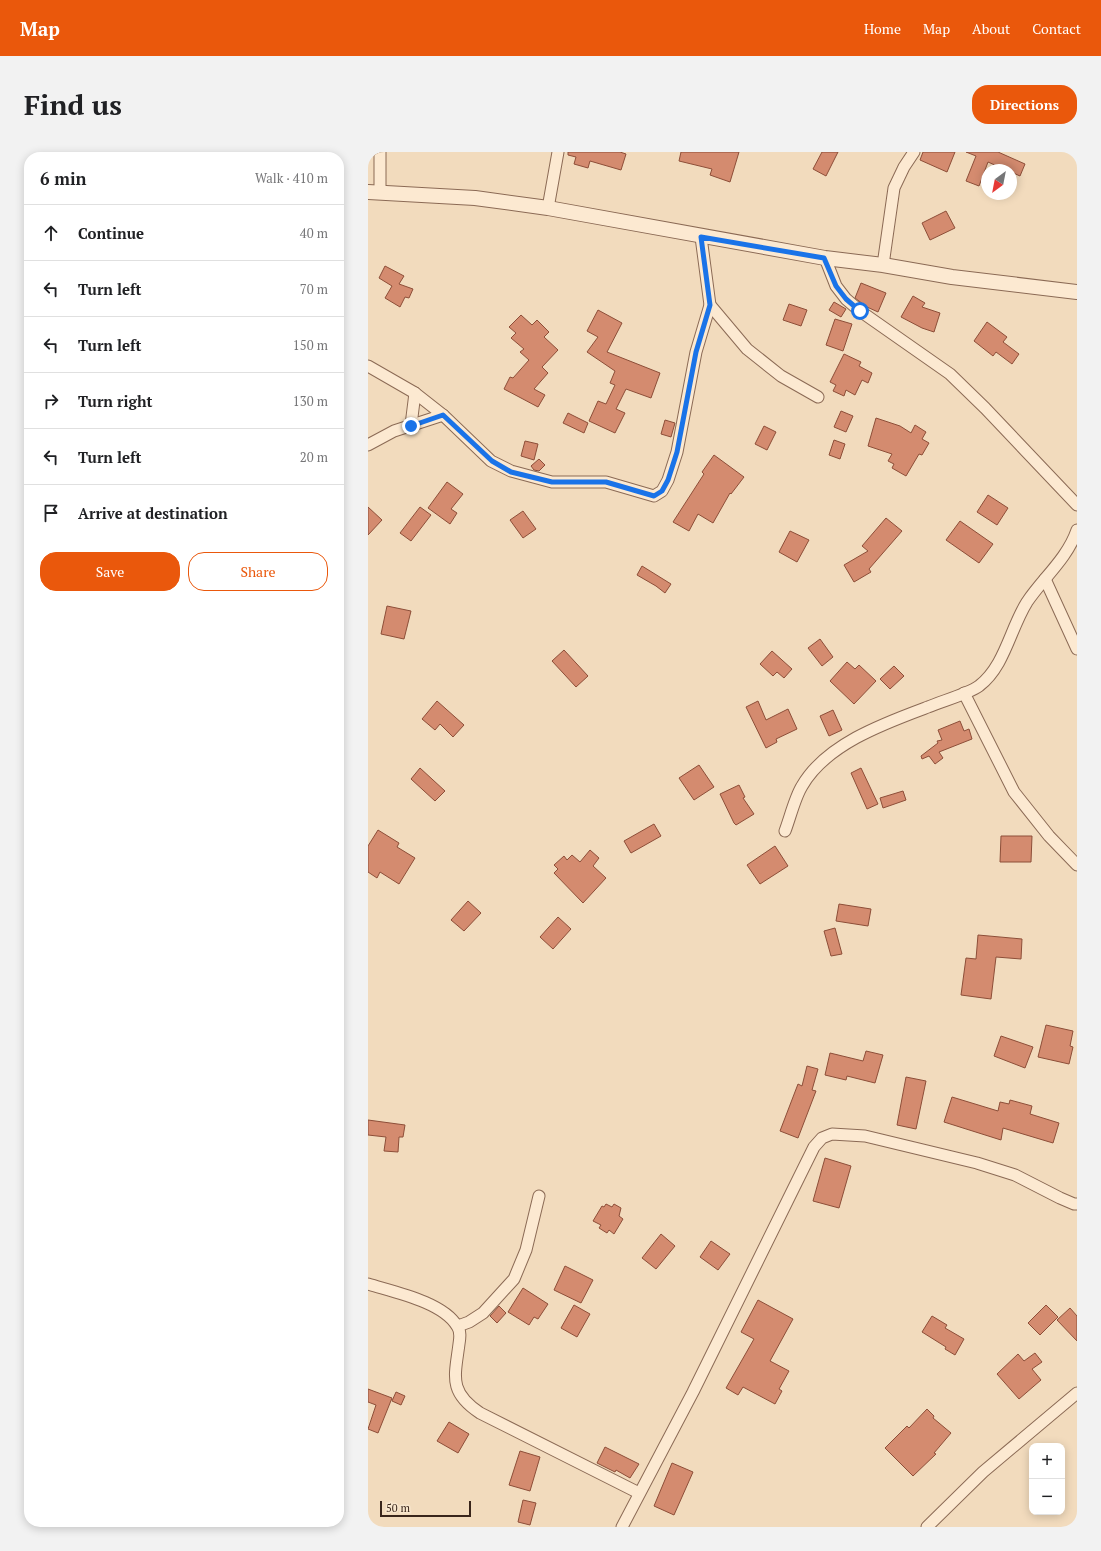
<!DOCTYPE html>
<meta charset="utf-8">
<style>
:root{--surface:#fff;--page:#f2f2f2;--text:#202124;--muted:#757577;--line:#e0e0e0;--accent:#ea580c}
body{margin:0;font-family:"PT Serif",serif;background:var(--page);color:var(--text)}
.controls{position:absolute;right:12px;bottom:12px;display:grid;overflow:hidden;border-radius:8px;box-shadow:0 2px 10px #0003}
.controls button{width:36px;height:36px;display:grid;place-items:center;padding:0;border:0;border-bottom:1px solid var(--line);background:var(--surface);color:var(--text);font:20px sans-serif}
.compass{position:absolute;left:613px;top:12px;width:36px;height:36px;border-radius:50%;background:var(--surface);box-shadow:0 2px 10px #0003;rotate:212deg}
.scale{position:absolute;left:12px;bottom:10px;width:91px;box-sizing:border-box;padding-left:4px;border:2px solid #39251b;border-top:0;font-size:11px;line-height:14px;white-space:nowrap;color:#39251b;-webkit-text-stroke:3px #f8e6cd;paint-order:stroke}
.stop{position:absolute;width:12px;height:12px;margin:-9px;border:3px solid #1a73e8;border-radius:50%;background:#fff}
.stop.end{background:#1a73e8;border-color:#fff;box-shadow:0 1px 4px #0008}
.list{margin:0;padding:0;list-style:none}
h2{display:flex;justify-content:space-between;align-items:center;height:52px;margin:0;padding:0 16px;font-size:17px}
h2 small{font-size:13px;font-weight:400;color:var(--muted)}
.list li{display:grid;grid-template-columns:26px 1fr auto;gap:12px;align-items:center;box-sizing:border-box;height:56px;padding:0 16px;border-top:1px solid var(--line)}
.list b{display:block;font-size:15px;white-space:nowrap}
.list em{font-size:13px;font-style:normal;color:var(--muted)}
.actions{display:flex;gap:8px;padding:12px 16px}
.actions a{flex:1;padding:9px 0;border:1px solid var(--accent);border-radius:16px;text-align:center;font-size:14px;color:var(--accent)}
.actions .main{background:var(--accent);color:#fff}
.icon{flex:none;width:22px;height:22px;fill:none;stroke:currentColor;stroke-width:2;stroke-linecap:round;stroke-linejoin:round}
.map{position:relative;flex:none;width:709px;height:1375px;overflow:hidden;border-radius:16px}
header{display:flex;align-items:center;gap:24px;box-sizing:border-box;height:56px;padding:0 20px;background:var(--accent);color:#fff}
header strong{font-size:19px}
nav{display:flex;gap:22px;margin-inline-start:auto;font-size:14px}
.intro{display:flex;align-items:center;justify-content:space-between;box-sizing:border-box;height:96px;padding:0 24px}
h1{margin:0;font-size:28px}
.button{padding:10px 18px;border-radius:16px;background:var(--accent);color:#fff;font-size:14px;font-weight:700}
main{display:flex;gap:24px;padding:0 24px}
aside{flex:1;background:var(--surface);border-radius:16px;box-shadow:0 2px 10px #0003}
.map>svg:first-child{display:block}
.building{fill:#d48b6f;stroke:#8d4e38}
.lines{fill:none;stroke-linecap:round;stroke-linejoin:round}
.minor-casing{stroke:#8b6a55;stroke-width:13}
.tertiary-casing{stroke:#8b6a55;stroke-width:16}
.minor{stroke:#fce9d1;stroke-width:11}
.tertiary{stroke:#fce9d1;stroke-width:14}
.route{stroke:#1a73e8;stroke-width:5}
</style>
<header>
<strong>Map</strong>
<nav><a>Home</a><a>Map</a><a>About</a><a>Contact</a></nav>
</header>
<div class="intro"><h1>Find us</h1><a class="button">Directions</a></div>
<main>
<aside>
<h2>6 min<small>Walk · 410 m</small></h2>
<ul class="list">
<li><svg class="icon" aria-label="ahead" viewBox="0 0 24 24"><path d="M12 20V5M6 11l6-6 6 6"/></svg><div><b>Continue</b></div><em>40 m</em></li>
<li><svg class="icon" aria-label="left" viewBox="0 0 24 24"><path d="M17 20v-9H6M10 6l-5 5 5 5"/></svg><div><b>Turn left</b></div><em>70 m</em></li>
<li><svg class="icon" aria-label="left" viewBox="0 0 24 24"><path d="M17 20v-9H6M10 6l-5 5 5 5"/></svg><div><b>Turn left</b></div><em>150 m</em></li>
<li><svg class="icon" aria-label="right" viewBox="0 0 24 24"><path d="M7 20v-9h11M14 6l5 5-5 5"/></svg><div><b>Turn right</b></div><em>130 m</em></li>
<li><svg class="icon" aria-label="left" viewBox="0 0 24 24"><path d="M17 20v-9H6M10 6l-5 5 5 5"/></svg><div><b>Turn left</b></div><em>20 m</em></li>
<li><svg class="icon" aria-label="arrive" viewBox="0 0 24 24"><path d="M6 21V4h12l-3 4 3 4H6"/></svg><div><b>Arrive at destination</b></div></li>
</ul>
<div class="actions"><a class="main">Save</a><a>Share</a></div>
</aside>
<div class="map">
<svg width="709" height="1375" viewBox="0 0 709 1375">
<rect width="100%" height="100%" fill="#f2dbbd"/>
<g class="building">
<polygon points="200,0 252,0 258,2 253,18 222,9 220,16 206,12 208,5 200,3"/>
<polygon points="313,0 371,0 362,30 342,23 344,17 311,9"/>
<polygon points="454,0 470,0 458,24 445,17"/>
<polygon points="555,0 587,0 579,20 552,8"/>
<polygon points="598,0 630,0 657,12 652,24 643,20 643,18 638,18 620,10 611,34 598,29 608,4"/>
<polygon points="578,59 587,76 562,88 554,71"/>
<polygon points="17,114 36,124 31,132 45,137 41,146 37,145 32,155 17,146 24,134 11,126"/>
<polygon points="493,131 518,141 510,160 499,155 487,146"/>
<polygon points="545,144 557,151 554,155 572,161 566,180 554,176 533,165"/>
<polygon points="466,150 478,157 473,165 461,158"/>
<polygon points="421,152 439,158 433,174 415,168"/>
<polygon points="230,158 254,171 239,200 292,221 283,246 258,237 248,257 257,261 247,281 221,269 230,249 238,252 247,233 242,231 247,219 219,200 230,185 219,179"/>
<polygon points="153,163 164,173 169,168 181,180 176,185 190,198 174,215 180,221 166,237 177,243 170,255 136,237 142,225 145,226 161,208 152,200 156,197 143,186 148,181 141,175"/>
<polygon points="467,167 484,172 475,199 458,193"/>
<polygon points="619,170 639,185 635,190 651,202 644,212 628,200 625,204 606,189"/>
<polygon points="476,202 493,210 491,214 504,221 500,231 494,228 487,243 478,238 476,244 465,239 468,233 462,230"/>
<polygon points="473,259 485,264 478,280 466,275"/>
<polygon points="200,261 220,271 216,281 195,271"/>
<polygon points="508,266 532,274 543,281 547,273 558,280 554,287 561,291 554,303 551,302 538,324 524,316 526,312 520,309 524,302 500,294"/>
<polygon points="297,268 307,271 303,285 293,282"/>
<polygon points="396,274 408,280 399,298 387,292"/>
<polygon points="466,288 477,292 472,307 461,303"/>
<polygon points="157,289 170,292 166,308 153,304"/>
<polygon points="346,303 376,325 363,342 362,341 345,371 330,362 321,379 305,370 336,322 334,320"/>
<polygon points="171,307 177,313 171,319 166,318 163,314"/>
<polygon points="79,330 95,342 83,357 89,361 82,372 60,356"/>
<polygon points="620,343 640,356 629,373 609,360"/>
<polygon points="0,355 14,368 0,383"/>
<polygon points="52,355 63,363 43,389 32,381"/>
<polygon points="155,359 168,377 155,386 142,368"/>
<polygon points="518,366 534,379 501,417 503,420 486,430 476,413 500,399 494,394"/>
<polygon points="592,369 625,392 611,411 578,388"/>
<polygon points="422,379 441,388 429,410 411,400"/>
<polygon points="274,414 303,432 297,441 288,434 269,423"/>
<polygon points="19,454 43,459 36,487 13,482"/>
<polygon points="452,487 465,505 454,514 440,496"/>
<polygon points="196,498 220,524 208,535 184,509"/>
<polygon points="404,499 424,517 416,526 409,520 405,524 392,512"/>
<polygon points="479,510 487,517 491,513 508,529 486,552 462,529"/>
<polygon points="526,514 536,524 522,537 512,527"/>
<polygon points="69,549 96,573 85,585 72,572 67,578 54,567"/>
<polygon points="390,549 398,568 420,557 429,577 408,587 409,590 398,596 378,555"/>
<polygon points="465,558 474,578 461,584 452,564"/>
<polygon points="592,569 596,579 601,577 604,587 571,600 575,606 567,612 561,604 554,607 553,604 570,591 569,589 574,588 570,578"/>
<polygon points="331,613 346,635 326,648 311,626"/>
<polygon points="52,616 77,639 67,649 43,627"/>
<polygon points="493,616 510,652 499,657 483,621"/>
<polygon points="371,633 377,645 375,646 386,662 368,673 366,671 352,642"/>
<polygon points="535,639 538,648 515,656 512,646"/>
<polygon points="286,672 293,684 263,701 256,689"/>
<polygon points="10,678 31,691 29,695 47,706 31,732 12,720 9,726 0,720 0,694"/>
<polygon points="633,684 664,684 663,710 632,710"/>
<polygon points="407,694 420,714 392,732 379,713"/>
<polygon points="222,698 231,706 225,714 238,726 215,751 186,721 190,717 186,713 196,704 199,708 204,703 212,710"/>
<polygon points="100,749 113,761 96,779 83,768"/>
<polygon points="471,752 503,757 500,774 468,769"/>
<polygon points="190,765 203,777 185,797 172,785"/>
<polygon points="467,776 474,802 463,804 456,779"/>
<polygon points="610,783 654,787 653,807 628,805 623,847 593,843 598,806 608,807"/>
<polygon points="678,873 705,879 702,894 705,895 701,912 670,905"/>
<polygon points="633,884 665,895 657,916 626,904"/>
<polygon points="498,899 515,903 507,931 479,924 478,928 457,923 462,901 495,909"/>
<polygon points="439,914 450,917 444,938 448,939 430,986 412,979 430,932 434,934"/>
<polygon points="538,925 558,929 548,977 529,973"/>
<polygon points="584,945 630,959 632,950 641,952 642,948 664,954 662,962 691,971 685,991 635,976 633,988 576,970"/>
<polygon points="0,968 37,973 35,985 31,985 30,1000 16,999 18,985 0,983"/>
<polygon points="457,1006 483,1014 471,1056 445,1049"/>
<polygon points="238,1052 244,1055 246,1052 253,1056 251,1064 255,1067 246,1082 241,1078 239,1081 231,1076 233,1073 225,1069 234,1054 236,1055"/>
<polygon points="293,1082 307,1094 288,1117 274,1106"/>
<polygon points="343,1089 362,1102 350,1118 332,1105"/>
<polygon points="197,1114 225,1128 213,1151 186,1138"/>
<polygon points="155,1136 180,1152 170,1167 166,1165 161,1173 140,1160"/>
<polygon points="390,1148 425,1167 402,1209 421,1219 411,1237 414,1239 407,1252 375,1235 370,1243 358,1236 386,1187 373,1180"/>
<polygon points="206,1153 222,1162 209,1185 193,1176"/>
<polygon points="678,1153 690,1165 672,1183 660,1171"/>
<polygon points="131,1154 138,1161 129,1171 122,1164"/>
<polygon points="702,1156 709,1164 709,1189 689,1168"/>
<polygon points="564,1164 579,1173 577,1176 596,1187 587,1203 577,1197 578,1195 554,1180"/>
<polygon points="667,1201 674,1210 664,1217 673,1228 651,1247 629,1222 650,1202 656,1209"/>
<polygon points="0,1237 24,1246 10,1281 0,1277 8,1253 0,1250"/>
<polygon points="28,1240 37,1244 33,1253 24,1249"/>
<polygon points="559,1257 566,1264 565,1266 583,1281 566,1301 568,1302 545,1324 517,1296 539,1274 541,1276"/>
<polygon points="81,1270 101,1282 90,1301 69,1289"/>
<polygon points="237,1295 271,1312 262,1326 248,1318 247,1320 229,1311"/>
<polygon points="152,1299 172,1305 162,1339 141,1333"/>
<polygon points="304,1311 325,1320 306,1363 286,1354"/>
<polygon points="155,1348 168,1351 162,1373 150,1370"/>
</g>
<g class="lines">
<g class="minor-casing">
<g id="minor">
<polyline points="12,0 12,39"/>
<polyline points="180,56 190,0"/>
<polyline points="457,106 468,134 478,147 492,159 582,222 617,256 709,353"/>
<polyline points="515,113 526,36 536,15 546,0"/>
<polyline points="342,153 379,197 413,224 450,245"/>
<polyline points="0,214 47,241 75,263 123,309 143,319 184,330 238,330 286,344 294,339 300,328 309,300 328,200 342,153 333,85"/>
<polyline points="43,273 47,241"/>
<polyline points="0,293 26,279 75,263"/>
<polyline points="677,427 709,497"/>
<polyline points="596,541 646,640 681,684 709,713"/>
<path d="M417,679c5,-13 10,-34 17,-45 24,-42 83,-63 126,-79 14,-6 40,-13 51,-21 26,-20 31,-57 48,-84 16,-24 40,-43 50,-72"/>
<path d="M0,1132c26,8 75,18 89,42 4,5 3,12 2,18 -4,32 -11,48 21,69l159,80"/>
<polyline points="90,1174 101,1170 115,1161 146,1127 158,1098 171,1044"/>
<polyline points="254,1375 325,1240 446,995 454,986 464,982 497,984 609,1011 647,1023 692,1046 706,1052 709,1052"/>
<polyline points="559,1375 615,1320 709,1241"/>
</g>
</g>
<g class="tertiary-casing">
<polyline id="tertiary" points="0,40 107,46 180,56 457,106 515,113 584,125 709,140"/>
</g>
<use href="#minor" class="minor"/>
<use href="#tertiary" class="tertiary"/>
</g>
<g class="lines">
<polyline class="route" points="43,274 75,263 124,309 143,320 184,330 238,330 286,344 294,339 300,328 309,300 328,200 342,153 333,85 456,106 468,134 478,147 492,159"/>
</g>
</svg>
<div class="controls">
<button>+</button>
<button>−</button>
</div>
<svg class="compass" viewBox="-18 -18 36 36"><path d="M0-13l5 13h-10z" fill="#e53935"/><path d="M0 13l5-13h-10z" fill="#757577"/></svg>
<div class="scale">50 m</div>
<div class="stop" style="left:492px;top:159px"></div>
<div class="stop end" style="left:43px;top:274px"></div>
</div>
</main>
